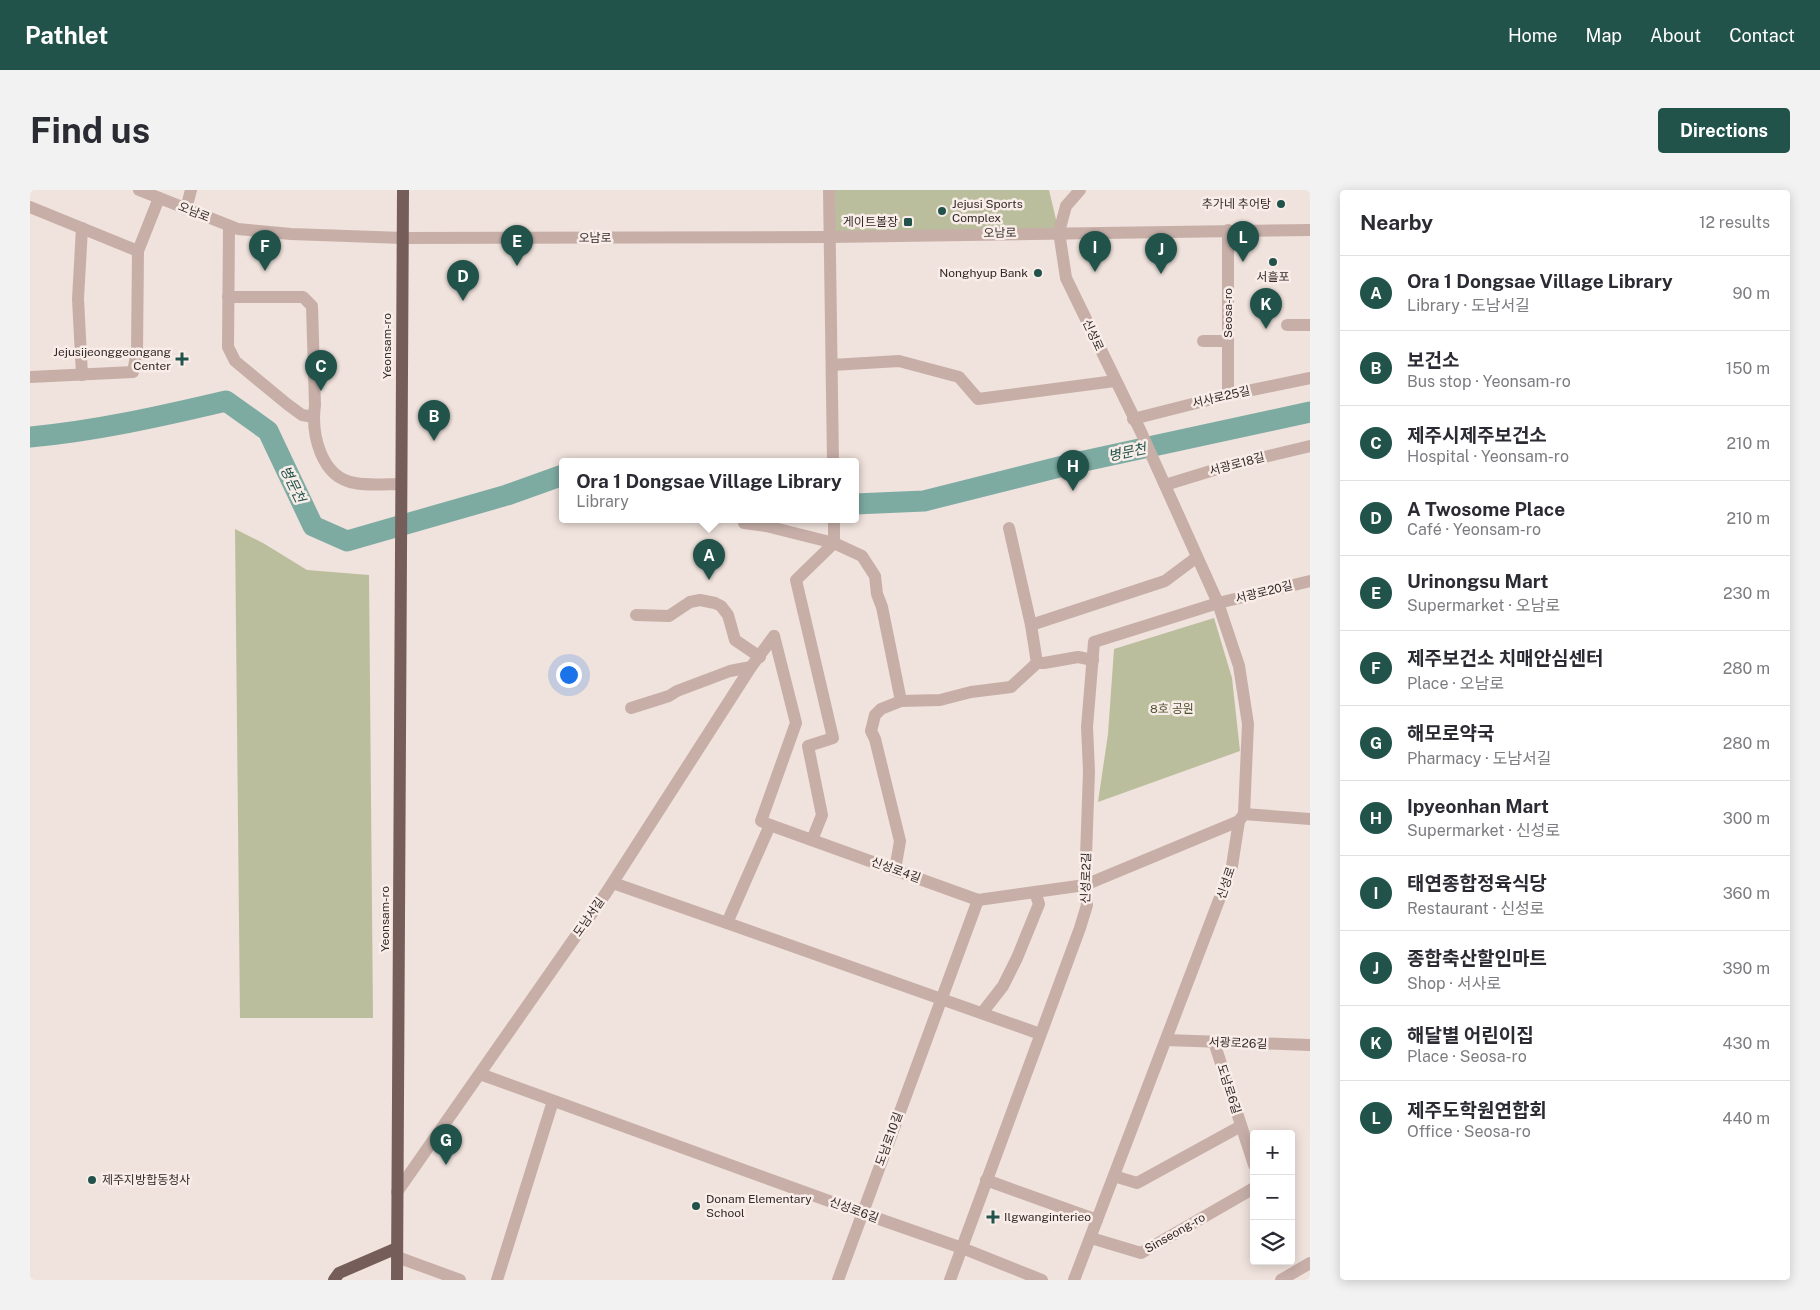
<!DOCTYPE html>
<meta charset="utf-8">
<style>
:root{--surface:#fff;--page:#f2f2f3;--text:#2b2b33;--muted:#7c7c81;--line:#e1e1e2;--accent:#21534b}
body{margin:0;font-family:"Public Sans","Noto Sans KR",sans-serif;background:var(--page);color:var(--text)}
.controls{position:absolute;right:15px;bottom:15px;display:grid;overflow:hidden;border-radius:5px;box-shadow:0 2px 12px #0003}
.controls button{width:45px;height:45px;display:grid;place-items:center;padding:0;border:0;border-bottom:1px solid var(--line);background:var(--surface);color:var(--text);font:25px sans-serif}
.you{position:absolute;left:538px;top:484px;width:18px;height:18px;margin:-12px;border:4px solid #fff;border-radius:50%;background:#1a73e8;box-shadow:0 0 0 8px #1a73e833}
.badge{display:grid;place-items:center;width:32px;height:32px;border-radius:50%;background:var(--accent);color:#fff;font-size:16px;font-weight:700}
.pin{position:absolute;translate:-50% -41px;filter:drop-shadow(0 1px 2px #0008)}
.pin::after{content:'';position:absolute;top:26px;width:18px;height:15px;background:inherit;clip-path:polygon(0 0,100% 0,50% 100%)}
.popup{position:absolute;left:529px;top:268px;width:300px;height:65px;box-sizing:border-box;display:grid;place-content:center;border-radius:5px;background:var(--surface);filter:drop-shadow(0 1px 4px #0005);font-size:16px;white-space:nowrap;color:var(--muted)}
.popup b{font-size:19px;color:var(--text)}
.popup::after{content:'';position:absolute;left:50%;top:100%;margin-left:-10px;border:10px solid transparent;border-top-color:var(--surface)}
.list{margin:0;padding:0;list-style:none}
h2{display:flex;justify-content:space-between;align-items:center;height:65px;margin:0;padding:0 20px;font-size:21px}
h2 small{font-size:16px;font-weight:400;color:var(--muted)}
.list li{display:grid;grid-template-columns:32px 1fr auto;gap:15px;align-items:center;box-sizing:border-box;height:75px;padding:0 20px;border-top:1px solid var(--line)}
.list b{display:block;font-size:19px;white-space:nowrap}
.list p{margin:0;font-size:16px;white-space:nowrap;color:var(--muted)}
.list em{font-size:16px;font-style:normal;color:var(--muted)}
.icon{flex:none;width:28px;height:28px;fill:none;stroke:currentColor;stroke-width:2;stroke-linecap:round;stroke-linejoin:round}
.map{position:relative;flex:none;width:1280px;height:1090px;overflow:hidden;border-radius:5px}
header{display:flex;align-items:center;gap:30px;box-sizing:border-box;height:70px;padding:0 25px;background:var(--accent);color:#fff}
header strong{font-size:24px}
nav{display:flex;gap:28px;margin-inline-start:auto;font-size:18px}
.intro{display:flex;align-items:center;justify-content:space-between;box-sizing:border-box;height:120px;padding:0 30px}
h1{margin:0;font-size:35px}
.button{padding:12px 22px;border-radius:5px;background:var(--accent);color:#fff;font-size:18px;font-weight:700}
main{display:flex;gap:30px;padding:0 30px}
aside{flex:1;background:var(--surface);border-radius:5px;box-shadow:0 2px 12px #0003}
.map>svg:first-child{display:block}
.green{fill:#babe9d}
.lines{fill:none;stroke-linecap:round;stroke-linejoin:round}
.river{stroke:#7daba2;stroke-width:21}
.minor{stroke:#c7afa8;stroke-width:12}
.major{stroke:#755d5a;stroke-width:12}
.poi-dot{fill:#21534b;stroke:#f8ede8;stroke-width:2}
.labels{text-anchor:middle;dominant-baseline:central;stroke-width:5;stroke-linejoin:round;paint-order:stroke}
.poi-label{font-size:12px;fill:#352928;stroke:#f8ede8;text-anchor:start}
.street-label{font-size:12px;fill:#352928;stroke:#f8ede8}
.park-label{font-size:12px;fill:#4c512e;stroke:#f8ede8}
.water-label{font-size:14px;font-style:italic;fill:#21534b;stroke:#f8ede8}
</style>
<header>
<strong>Pathlet</strong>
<nav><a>Home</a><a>Map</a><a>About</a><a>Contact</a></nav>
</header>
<div class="intro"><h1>Find us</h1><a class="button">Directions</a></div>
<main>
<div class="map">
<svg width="1280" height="1090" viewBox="0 0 1280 1090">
<rect width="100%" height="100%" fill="#f0e2dc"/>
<g class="green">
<polygon points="800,0 1019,0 1029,42 800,47"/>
<polygon points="205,339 233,353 277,380 339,385 343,828 210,828"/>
<polygon points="1184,428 1202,488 1210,561 1068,612 1078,544 1084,459"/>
</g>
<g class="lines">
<g class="river">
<path d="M0,247c66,-6 132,-21 196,-36l42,30 45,95 34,15 160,-46 56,-20"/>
<polyline points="825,314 894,311 1045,273 1280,222"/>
</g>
<g class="minor">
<polyline points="109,0 208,39 261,44 373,48 800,47 1280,40"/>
<polyline points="799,0 803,271"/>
<polyline points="0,17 108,61"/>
<polyline points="156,19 161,0"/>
<polyline points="199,36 198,157 205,171 257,214 272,225 284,227"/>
<path d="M198,107h75l9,9 3,99c-4,29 6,73 40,78 15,3 31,1 46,1"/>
<polyline points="1257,135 1280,135"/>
<polyline points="1173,151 1198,151"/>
<polyline points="802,175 869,171 929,187 948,209 1085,191"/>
<polyline points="52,185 48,109 52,38"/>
<polyline points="0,187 103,182 107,161 108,61 129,8"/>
<polyline points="1198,205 1198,40"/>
<polyline points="1103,229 1198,205 1280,188"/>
<polyline points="1135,295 1197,276 1280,256"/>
<polyline points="714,333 736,336 804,353 832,366 845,386 847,404 852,417 871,511"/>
<polyline points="979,338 1001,435 1007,473"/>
<polyline points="606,425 639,426 660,412 670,410 685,413 691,416 698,425 705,450 730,467"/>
<polyline points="1001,435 1135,391 1167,367"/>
<polyline points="601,518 639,506 647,501 700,481 721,477"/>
<polyline points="1214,624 1280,629"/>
<polyline points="740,635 731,631 766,533 744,446"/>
<polyline points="782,650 792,625 778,556 803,548 766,390 804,353 804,329"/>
<polyline points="865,680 870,651 845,549 841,541 845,525 851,519 871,511 910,510 941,502 981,497 1007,473 1014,473 1048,467 1063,470"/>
<polyline points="583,693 697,733 740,635 948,710 1055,695 1209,631"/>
<polyline points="697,733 1010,844"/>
<polyline points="952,823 973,796 987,768 1009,714 1005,702"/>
<polyline points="1136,850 1280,855"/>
<polyline points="1184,852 1224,975"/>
<polyline points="450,884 832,1023 932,1058 1012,1090"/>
<polyline points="1084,986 1107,993 1211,936"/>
<polyline points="956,990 1067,1030"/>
<polyline points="367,1002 576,703 721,477 744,446"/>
<polyline points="1061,1048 1111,1063 1224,998"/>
<polyline points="367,1067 430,1090"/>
<polyline points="467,1090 523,911"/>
<polyline points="808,1090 948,710"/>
<polyline points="920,1090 1050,738 1057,715 1055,695 1059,581 1057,537 1064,452 1188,413 1280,391"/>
<polyline points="1044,1090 1202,676 1209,631 1214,624 1218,534 1209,476 1188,413 1111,242 1036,88 1029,42 1036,16 1050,0"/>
<polyline points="1251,1090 1280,1073"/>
</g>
<g class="major">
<polyline points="304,1090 309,1083 367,1058"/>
<polyline points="367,1090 373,0"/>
</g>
</g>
<g class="poi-dot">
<circle cx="1251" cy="14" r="5"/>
<circle cx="912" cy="21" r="5"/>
<rect x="873" y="27" width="10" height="10" rx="2.5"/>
<circle cx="1243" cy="72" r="5"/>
<circle cx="1008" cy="83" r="5"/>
<path d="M149.5 161.5h5v5h5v5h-5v5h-5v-5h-5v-5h5z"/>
<circle cx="62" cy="990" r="5"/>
<circle cx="666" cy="1016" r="5"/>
<path d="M960.5 1019.5h5v5h5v5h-5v5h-5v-5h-5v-5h5z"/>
</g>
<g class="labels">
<g class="poi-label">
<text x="922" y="14">Jejusi Sports<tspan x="922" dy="14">Complex</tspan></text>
<text x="1241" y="14" text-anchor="end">추가네 추어탕</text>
<text x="868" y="32" text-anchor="end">게이트볼장</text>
<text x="998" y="83" text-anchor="end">Nonghyup Bank</text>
<text x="1243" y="87" text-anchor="middle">서흘포</text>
<text x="141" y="162" text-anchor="end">Jejusijeonggeongang<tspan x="141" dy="14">Center</tspan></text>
<text x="72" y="990">제주지방합동청사</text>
<text x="676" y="1009">Donam Elementary<tspan x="676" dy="14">School</tspan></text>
<text x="974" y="1027">Ilgwanginterieo</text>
</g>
<g class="street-label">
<text transform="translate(164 22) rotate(22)">오남로</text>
<text transform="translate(970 43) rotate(-1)">오남로</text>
<text x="565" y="48">오남로</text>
<text transform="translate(1198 123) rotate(-90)">Seosa-ro</text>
<text transform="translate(1063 145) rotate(65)">신성로</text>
<text transform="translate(357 156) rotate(-90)">Yeonsam-ro</text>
<text transform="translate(1191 207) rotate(-13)">서사로25길</text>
<text transform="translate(1207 274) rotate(-15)">서광로18길</text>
<text transform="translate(1234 402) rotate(-14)">서광로20길</text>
<text transform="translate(866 680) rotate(20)">신성로4길</text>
<text transform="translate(1056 688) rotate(-89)">신성로2길</text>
<text transform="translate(1196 693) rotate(-71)">신성로</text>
<text transform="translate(559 727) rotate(-55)">도남서길</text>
<text transform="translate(355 729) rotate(-90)">Yeonsam-ro</text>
<text transform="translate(1208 853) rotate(2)">서광로26길</text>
<text transform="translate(1199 899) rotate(72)">도남로6길</text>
<text transform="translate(859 949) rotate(-70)">도남로10길</text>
<text transform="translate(824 1020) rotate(20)">신성로6길</text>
<text transform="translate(1145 1043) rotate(-30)">Sinseong-ro</text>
</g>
<g class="park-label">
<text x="1142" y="519">8호 공원</text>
</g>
<g class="water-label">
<text transform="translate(1097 262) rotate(-12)">병문천</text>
<text transform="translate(263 294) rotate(64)">병문천</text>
</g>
</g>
</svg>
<div class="controls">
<button>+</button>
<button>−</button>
<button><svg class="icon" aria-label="layers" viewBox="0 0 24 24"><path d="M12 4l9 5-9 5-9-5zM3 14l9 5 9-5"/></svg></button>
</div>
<div class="you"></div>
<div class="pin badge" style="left:679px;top:390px">A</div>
<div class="popup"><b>Ora 1 Dongsae Village Library</b>Library</div>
<div class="pin badge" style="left:404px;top:251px">B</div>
<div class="pin badge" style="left:291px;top:201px">C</div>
<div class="pin badge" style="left:433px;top:111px">D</div>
<div class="pin badge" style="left:487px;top:76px">E</div>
<div class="pin badge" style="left:235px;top:81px">F</div>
<div class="pin badge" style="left:416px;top:975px">G</div>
<div class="pin badge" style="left:1043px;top:301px">H</div>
<div class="pin badge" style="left:1065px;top:82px">I</div>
<div class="pin badge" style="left:1131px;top:84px">J</div>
<div class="pin badge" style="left:1236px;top:139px">K</div>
<div class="pin badge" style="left:1213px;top:72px">L</div>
</div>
<aside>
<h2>Nearby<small>12 results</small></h2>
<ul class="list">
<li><span class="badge">A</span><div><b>Ora 1 Dongsae Village Library</b><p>Library · 도남서길</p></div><em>90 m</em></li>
<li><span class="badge">B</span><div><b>보건소</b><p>Bus stop · Yeonsam-ro</p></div><em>150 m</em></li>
<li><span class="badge">C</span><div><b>제주시제주보건소</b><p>Hospital · Yeonsam-ro</p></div><em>210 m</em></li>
<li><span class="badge">D</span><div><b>A Twosome Place</b><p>Café · Yeonsam-ro</p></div><em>210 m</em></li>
<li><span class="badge">E</span><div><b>Urinongsu Mart</b><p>Supermarket · 오남로</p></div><em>230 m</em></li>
<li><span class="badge">F</span><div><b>제주보건소 치매안심센터</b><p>Place · 오남로</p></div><em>280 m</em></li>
<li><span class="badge">G</span><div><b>해모로약국</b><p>Pharmacy · 도남서길</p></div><em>280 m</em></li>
<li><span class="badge">H</span><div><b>Ipyeonhan Mart</b><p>Supermarket · 신성로</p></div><em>300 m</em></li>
<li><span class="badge">I</span><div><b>태연종합정육식당</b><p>Restaurant · 신성로</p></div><em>360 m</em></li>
<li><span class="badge">J</span><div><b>종합축산할인마트</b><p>Shop · 서사로</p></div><em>390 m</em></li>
<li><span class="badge">K</span><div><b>해달별 어린이집</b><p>Place · Seosa-ro</p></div><em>430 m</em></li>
<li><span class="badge">L</span><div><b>제주도학원연합회</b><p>Office · Seosa-ro</p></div><em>440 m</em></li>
</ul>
</aside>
</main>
